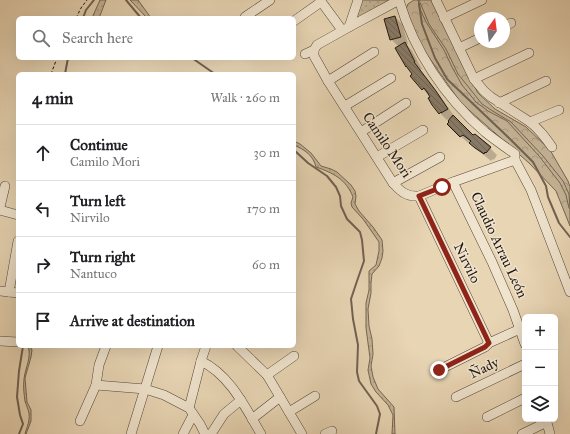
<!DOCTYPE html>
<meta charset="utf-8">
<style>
:root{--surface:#fff;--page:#f6f6f6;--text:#202124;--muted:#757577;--line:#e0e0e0}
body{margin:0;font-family:"IM FELL Great Primer",serif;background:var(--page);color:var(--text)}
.controls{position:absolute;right:12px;bottom:12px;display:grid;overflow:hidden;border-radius:6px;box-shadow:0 4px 16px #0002}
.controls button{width:36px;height:36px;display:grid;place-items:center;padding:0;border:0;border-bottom:1px solid var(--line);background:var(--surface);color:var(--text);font:20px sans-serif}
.compass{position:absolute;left:474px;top:12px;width:36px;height:36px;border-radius:50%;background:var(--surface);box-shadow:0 4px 16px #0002;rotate:14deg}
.stop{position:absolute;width:12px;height:12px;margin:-9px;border:3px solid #8f2418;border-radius:50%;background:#fff}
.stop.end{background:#8f2418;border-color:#fff;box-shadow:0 1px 4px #0008}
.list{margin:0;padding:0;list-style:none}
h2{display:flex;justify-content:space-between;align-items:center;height:52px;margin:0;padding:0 16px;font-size:17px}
h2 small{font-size:13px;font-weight:400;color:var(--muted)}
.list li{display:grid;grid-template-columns:26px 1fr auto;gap:12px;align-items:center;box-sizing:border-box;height:56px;padding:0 16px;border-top:1px solid var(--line)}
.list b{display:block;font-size:15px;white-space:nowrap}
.list p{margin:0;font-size:13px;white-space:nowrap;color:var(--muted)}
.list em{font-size:13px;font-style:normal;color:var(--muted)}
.icon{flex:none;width:22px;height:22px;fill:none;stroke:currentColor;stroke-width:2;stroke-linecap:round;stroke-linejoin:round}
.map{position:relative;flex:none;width:570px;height:434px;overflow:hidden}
.search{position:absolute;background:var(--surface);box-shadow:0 4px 16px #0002;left:16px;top:16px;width:280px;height:44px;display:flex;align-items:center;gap:10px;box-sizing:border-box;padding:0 14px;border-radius:6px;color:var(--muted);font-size:15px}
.panel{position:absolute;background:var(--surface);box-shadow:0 4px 16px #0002;left:16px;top:72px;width:280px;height:276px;border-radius:6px}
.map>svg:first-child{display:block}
.forest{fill:url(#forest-crowns);stroke:#746654}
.park{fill:url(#park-dots);stroke:#746654}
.shadow{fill:#0003}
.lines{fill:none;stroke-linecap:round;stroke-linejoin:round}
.stream{stroke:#706252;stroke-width:2}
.building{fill:url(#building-back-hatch);stroke:#211711}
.minor-casing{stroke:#53463a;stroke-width:10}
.path{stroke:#211711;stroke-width:1;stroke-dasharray:3 2;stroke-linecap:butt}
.minor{stroke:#f0e4ce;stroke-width:9}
.route{stroke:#8f2418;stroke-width:5}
.labels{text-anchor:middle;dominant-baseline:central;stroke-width:3;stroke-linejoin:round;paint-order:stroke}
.street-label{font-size:14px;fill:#211711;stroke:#f0e4ce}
</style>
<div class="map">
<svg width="570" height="434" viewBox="0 0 570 434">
<defs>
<pattern id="forest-crowns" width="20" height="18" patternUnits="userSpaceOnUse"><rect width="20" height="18" fill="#c6b598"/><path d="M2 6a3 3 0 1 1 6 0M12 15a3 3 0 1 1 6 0" fill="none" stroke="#aa9b82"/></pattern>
<pattern id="park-dots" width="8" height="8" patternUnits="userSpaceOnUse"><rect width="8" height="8" fill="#c6b598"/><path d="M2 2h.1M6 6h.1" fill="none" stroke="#aa9b82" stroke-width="1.8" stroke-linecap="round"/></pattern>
<pattern id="building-back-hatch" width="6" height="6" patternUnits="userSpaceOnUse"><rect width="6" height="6" fill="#887a66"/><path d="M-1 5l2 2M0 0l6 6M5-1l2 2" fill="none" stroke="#6f6353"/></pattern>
</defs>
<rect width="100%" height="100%" fill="#e8d5b4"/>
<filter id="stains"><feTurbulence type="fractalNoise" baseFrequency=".005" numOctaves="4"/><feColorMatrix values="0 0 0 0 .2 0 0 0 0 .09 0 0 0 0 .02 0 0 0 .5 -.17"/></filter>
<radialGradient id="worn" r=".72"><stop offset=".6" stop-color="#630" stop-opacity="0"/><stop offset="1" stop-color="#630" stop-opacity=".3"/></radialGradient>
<polygon class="forest" points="414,0 431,0 462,64 478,93 495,109 526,127 550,150 568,181 570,187 570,226 556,191 529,163 461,103 421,46 406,9 408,4"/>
<g class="park">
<polygon points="100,0 106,0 99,18 92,18"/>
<polygon points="130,0 138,0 151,18 147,18"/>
<polygon points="361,0 390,0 355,19"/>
<polygon points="418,0 419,0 429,24 446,49 458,74 482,104 491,110 511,122 543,156 563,181 569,194 570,209 569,208 566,195 560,183 539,156 507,121 488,111 476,102 462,85 452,67 444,50 426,22 420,9"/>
<path d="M294,141l6,3 11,9 10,13 10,3 6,3 14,13 4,6 1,5 -1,8 4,7 14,16 9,13 1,11 -1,7 -3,8 -7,8 -1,9v10l-3,16 1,17 3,13 1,15 -2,12 2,11 5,12 16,18 1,27h-3l1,-19 -5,-10 -12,-13 -5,-8 -3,-14 2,-12 -4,-30v-25l3,-13v-19l7,-6 3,-14v-9l-16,-23 -11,-12 -1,-4 2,-6c-7,-18 -20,-24 -37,-30 -3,-12 -11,-17 -22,-22z"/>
<path d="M28,346h2l2,4 -1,7 -6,21 2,24 4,8v11l-5,13h-1c1,-5 4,-10 4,-15 1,-7 -2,-11 -4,-18 -1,-7 -2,-15 -1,-22 1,-11 8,-22 4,-33z"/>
</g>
<polygon class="shadow" points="395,17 402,24 408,44 406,44 412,51 422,69 420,70 443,100 454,116 473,137 490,148 497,155 494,160 493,159 491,161 478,150 470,142 468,143 448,124 450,122 448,119 447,120 440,113 431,98 423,89 399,47 391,39"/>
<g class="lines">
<g class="stream">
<polyline points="126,0 141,18"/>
<polyline points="419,4 422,24 435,58 447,79 510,139 533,162 546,186 548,197 559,223 570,237"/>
<polyline points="83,18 86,10 94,0"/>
<polyline points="192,58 215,74"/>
<polyline points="65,74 68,58"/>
<polyline points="294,150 308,163 327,176 336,187 340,196 341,206 347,219 360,232 362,240 364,261 357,281 351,299 353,319 358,345 357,372 359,381 377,406 380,414 376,434"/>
<polyline points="19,434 23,424 20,415 17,397 19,371 23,346"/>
</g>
</g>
<g class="building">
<polygon points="395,16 401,37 390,40 384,19"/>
<polygon points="405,42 415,62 414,62 436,91 448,109 441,113 441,112 439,114 432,105 428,98 430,97 427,92 424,88 422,90 410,76 412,74 406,66 406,67 395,48"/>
<polygon points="453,115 473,135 475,134 491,147 486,153 485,152 484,154 475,148 469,143 471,141 463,135 460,137 447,124 449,122 448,121"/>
</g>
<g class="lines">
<g class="minor-casing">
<g id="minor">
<polyline points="320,0 342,30"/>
<path d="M399,0c15,51 46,98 86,132 10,8 20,15 30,22v6l16,30 39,102"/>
<path d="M436,0l38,79 10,12 7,6 39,25c10,8 15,15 22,25"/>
<polyline points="245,17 270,0"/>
<polyline points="444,18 482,0"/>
<polyline points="294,21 321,2"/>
<polyline points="504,26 511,23"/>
<polyline points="349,27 358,0"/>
<polyline points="459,48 480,38"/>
<path d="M314,50v6l14,25 65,102c8,9 14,14 26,13l34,-14 62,-22"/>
<polyline points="305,54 314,50 317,45 349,27 399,0"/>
<polyline points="474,79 529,53"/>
<polyline points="328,81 374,52"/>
<polyline points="499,103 546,81"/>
<polyline points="345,106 391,78"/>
<polyline points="530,122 559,110"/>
<polyline points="361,132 406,103"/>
<polyline points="377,157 423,130"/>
<polyline points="453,182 492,262 513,310 525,344"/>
<polyline points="393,183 440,157"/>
<polyline points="419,196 489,343"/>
<polyline points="0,207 5,186"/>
<polyline points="0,210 18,215"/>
<polyline points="0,291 18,293"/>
<polyline points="9,292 18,241"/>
<polyline points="0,341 18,342"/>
<polyline points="106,346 99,365 96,385 145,389 164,395 189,408 200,424 205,434"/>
<polyline points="237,346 267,375 302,434"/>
<path d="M201,361c29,14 44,46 60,73"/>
<polyline points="439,370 485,347 489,343 520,329"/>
<polyline points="267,375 294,356"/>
<polyline points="456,397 525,364"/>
<polyline points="189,408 201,361 206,346"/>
<polyline points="289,412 315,396"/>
<polyline points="487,417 525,398"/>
<polyline points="252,419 280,397"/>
<polyline points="546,419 550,434"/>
<polyline points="80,421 96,385"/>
<polyline points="131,434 158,346"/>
<polyline points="183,434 193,415"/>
<polyline points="211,434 224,414 241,400"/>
<polyline points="325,434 332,431"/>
<polyline points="522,434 547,422"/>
</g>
</g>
<g class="path">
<polyline points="76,18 81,8 87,0"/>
<polyline points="51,74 57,58"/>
</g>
<use href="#minor" class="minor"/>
</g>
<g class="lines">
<polyline class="route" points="439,370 485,347 489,343 419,196 442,187"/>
</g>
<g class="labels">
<g class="street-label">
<text transform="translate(387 145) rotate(56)">Camilo Mori</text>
<text transform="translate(499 245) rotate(65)">Claudio Arrau León</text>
<text transform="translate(467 263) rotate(64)">Nirvilo</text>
<text transform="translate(484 368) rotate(-26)">Ñady</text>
</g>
</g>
<rect width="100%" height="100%" filter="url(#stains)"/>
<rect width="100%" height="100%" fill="url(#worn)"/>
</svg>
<div class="controls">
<button>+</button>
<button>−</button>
<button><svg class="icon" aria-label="layers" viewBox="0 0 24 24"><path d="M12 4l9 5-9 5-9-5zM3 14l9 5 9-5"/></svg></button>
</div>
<svg class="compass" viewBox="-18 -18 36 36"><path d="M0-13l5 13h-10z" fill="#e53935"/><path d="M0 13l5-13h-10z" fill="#757577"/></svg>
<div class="stop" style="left:442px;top:187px"></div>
<div class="stop end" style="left:439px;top:370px"></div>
<div class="search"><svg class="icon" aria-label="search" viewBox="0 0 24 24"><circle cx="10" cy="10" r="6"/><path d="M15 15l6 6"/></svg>Search here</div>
<section class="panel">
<h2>4 min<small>Walk · 260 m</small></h2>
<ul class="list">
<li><svg class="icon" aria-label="ahead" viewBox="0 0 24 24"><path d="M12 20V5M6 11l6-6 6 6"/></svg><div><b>Continue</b><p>Camilo Mori</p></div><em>30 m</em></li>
<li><svg class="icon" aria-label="left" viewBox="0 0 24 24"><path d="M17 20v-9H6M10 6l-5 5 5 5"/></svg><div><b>Turn left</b><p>Nirvilo</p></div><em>170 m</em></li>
<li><svg class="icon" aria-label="right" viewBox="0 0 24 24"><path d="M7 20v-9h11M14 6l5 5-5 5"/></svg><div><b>Turn right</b><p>Nantuco</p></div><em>60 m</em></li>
<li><svg class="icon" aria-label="arrive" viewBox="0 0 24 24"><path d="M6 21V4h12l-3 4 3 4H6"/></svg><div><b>Arrive at destination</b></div></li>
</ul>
</section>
</div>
